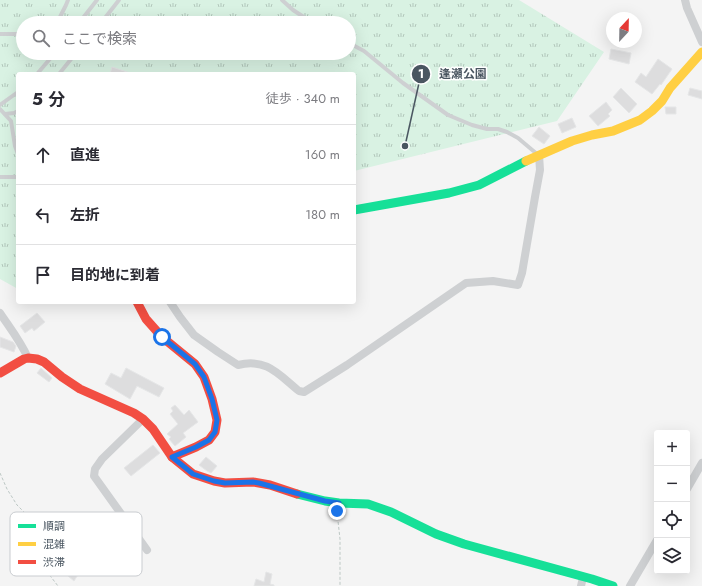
<!DOCTYPE html>
<html lang="ja">
<meta charset="utf-8">
<style>
:root{--surface:#fff;--page:#f7f7f7;--text:#2b2b33;--muted:#7c7c81;--line:#e1e1e2}
body{margin:0;font-family:Jost,"Noto Sans JP",sans-serif;background:var(--page);color:var(--text)}
.controls{position:absolute;right:12px;bottom:12px;display:grid;overflow:hidden;border-radius:4px;box-shadow:0 4px 16px #0002}
.controls button{width:36px;height:36px;display:grid;place-items:center;padding:0;border:0;border-bottom:1px solid var(--line);background:var(--surface);color:var(--text);font:20px sans-serif}
.compass{position:absolute;left:606px;top:12px;width:36px;height:36px;border-radius:50%;background:var(--surface);box-shadow:0 4px 16px #0002;rotate:22deg}
.stop{position:absolute;width:12px;height:12px;margin:-9px;border:3px solid #1a73e8;border-radius:50%;background:#fff}
.stop.end{background:#1a73e8;border-color:#fff;box-shadow:0 1px 4px #0008}
.list{margin:0;padding:0;list-style:none}
h2{display:flex;justify-content:space-between;align-items:center;height:52px;margin:0;padding:0 16px;font-size:17px}
h2 small{font-size:13px;font-weight:400;color:var(--muted)}
.list li{display:grid;grid-template-columns:26px 1fr auto;gap:12px;align-items:center;box-sizing:border-box;height:60px;padding:0 16px;border-top:1px solid var(--line)}
.list b{display:block;font-size:15px;white-space:nowrap}
.list em{font-size:13px;font-style:normal;color:var(--muted)}
.icon{flex:none;width:22px;height:22px;fill:none;stroke:currentColor;stroke-width:2;stroke-linecap:round;stroke-linejoin:round}
.map{position:relative;flex:none;width:702px;height:586px;overflow:hidden}
.search{position:absolute;background:var(--surface);box-shadow:0 4px 16px #0002;left:16px;top:16px;width:340px;height:44px;display:flex;align-items:center;gap:10px;box-sizing:border-box;padding:0 14px;border-radius:22px;color:var(--muted);font-size:15px}
.panel{position:absolute;background:var(--surface);box-shadow:0 4px 16px #0002;left:16px;top:72px;width:340px;height:232px;border-radius:4px}
.map>svg:first-child{display:block}
.park{fill:url(#park-tufts);fill-rule:evenodd}
.building{fill:#ddddde;stroke:#e5e6e7}
.lines{fill:none;stroke-linecap:round;stroke-linejoin:round}
.path{stroke:#bcc7c4;stroke-width:1;stroke-dasharray:3 2;stroke-linecap:butt}
.lane{stroke:#ced0d2;stroke-width:4}
.street{stroke:#ced0d2;stroke-width:8}
.fast{stroke:#16e098;stroke-width:9}
.slow{stroke:#ffcf43;stroke-width:9}
.jam{stroke:#f24e42;stroke-width:9}
.route{stroke:#1a73e8;stroke-width:5}
.key{fill:#fff;stroke:#c9ccd0;stroke-width:1}
.key-label{font-size:11px;fill:#4a5661}
.leader{fill:none;stroke:#4a5661;stroke-width:1.5}
.callout-dot{fill:#4a5661;stroke:#fff;stroke-width:1.5}
.mark-label{font-size:12px;text-anchor:middle;font-weight:bold;fill:#fff}
.callout-label{font-size:12px;text-anchor:middle;font-weight:bold;fill:#4a5661;stroke:#fff;stroke-width:3;stroke-linejoin:round;paint-order:stroke}
</style>
<div class="map">
<svg width="702" height="586" viewBox="0 0 702 586">
<defs>
<pattern id="park-tufts" width="24" height="20" patternUnits="userSpaceOnUse"><rect width="24" height="20" fill="#d9f2e3"/><path d="M3 7l-1-3M5 7V3M7 7l1-3M15 17l-1-3M17 17v-4M19 17l1-3" fill="none" stroke="#b2c7bb"/></pattern>
</defs>
<rect width="100%" height="100%" fill="#f4f4f4"/>
<path class="park" d="M0,0h519l85,52 -47,69 -203,50v-97h-336v215l-18,-10zM23,23h326v30h-326z"/>
<g class="building">
<polygon points="611,49 631,53 629,64 609,59"/>
<polygon points="658,59 672,69 661,85 660,84 652,94 635,82 641,73 646,77"/>
<polygon points="112,67 130,73 130,74 110,74"/>
<polygon points="621,88 637,104 629,113 613,97"/>
<polygon points="690,88 702,91 702,99 688,95"/>
<polygon points="606,102 612,110 608,114 610,116 598,126 589,116"/>
<polygon points="665,107 676,107 676,114 666,114"/>
<polygon points="572,118 576,127 562,133 558,124"/>
<polygon points="539,127 550,136 544,144 532,136"/>
<polygon points="37,313 45,322 34,331 32,328 25,333 20,326"/>
<polygon points="0,337 13,342 16,346 14,352 0,347"/>
<polygon points="41,368 52,378 49,382 37,373"/>
<polygon points="126,368 164,388 159,397 137,386 130,399 105,384 111,373 121,378"/>
<polygon points="175,405 184,415 189,410 198,422 183,433 186,437 175,446 169,439 171,437 167,434 178,424 170,414 173,411 171,408"/>
<polygon points="153,445 160,453 131,476 124,468"/>
<polygon points="206,457 217,466 211,473 207,471 199,465"/>
<polygon points="73,569 79,573 74,581 68,576"/>
<polygon points="266,572 272,574 270,584 274,585 274,586 254,586 256,579 264,582"/>
</g>
<g class="lines">
<g class="path">
<polyline points="0,473 7,489 17,505 28,516 48,573 58,586"/>
<polyline points="337,512 340,539 340,586"/>
</g>
<g class="lane">
<polyline points="282,0 293,10 313,23"/>
<polyline points="57,23 66,5 68,0"/>
<polyline points="79,23 97,0"/>
<polyline points="101,23 119,0"/>
<polyline points="0,34 23,34"/>
<polyline points="349,43 364,51 403,83 448,115 472,125 487,129 498,129 507,132 518,138 537,154"/>
<polyline points="37,74 55,53"/>
<polyline points="59,74 76,53"/>
<polyline points="0,105 18,92"/>
<polyline points="0,109 11,121 15,146 18,154"/>
<polyline points="5,114 14,113 18,111"/>
<polyline points="0,177 18,177"/>
</g>
<g class="street">
<polyline points="685,0 687,8 702,42"/>
<path d="M170,302l10,15 14,18 24,17 20,13c29,-7 40,9 61,26l5,1 43,-27 119,-82 27,-2 25,4 4,-12 13,-76 5,-27 -1,-15"/>
<path d="M0,313c10,15 21,29 28,45"/>
<polyline points="143,419 102,459 95,469 94,476 147,550"/>
<polyline points="687,489 702,463"/>
<polyline points="581,586 583,577"/>
<polyline points="630,586 657,540"/>
</g>
<g class="fast">
<polyline points="354,210 449,193 479,185 526,161"/>
<polyline points="297,494 325,501 339,503 368,504 391,512 436,534 464,544 592,579 613,586"/>
</g>
<polyline class="slow" points="526,161 572,141 592,135 613,131 640,120 652,111 662,101 670,88 702,52"/>
<g class="jam">
<polyline points="137,302 146,319 162,337 195,364 204,377 212,399 217,420 215,432 209,440 196,447 172,457"/>
<polyline points="0,373 24,359 28,358 37,359 44,362 62,377 80,389 134,413 143,419 153,429 172,457 193,474 214,481 225,483 253,482 270,485 297,494"/>
</g>
</g>
<g class="lines">
<polyline class="route" points="162,337 195,364 204,377 212,399 217,420 215,432 209,440 196,447 172,457 193,474 214,481 225,483 253,482 259,483 325,501 339,503 337,511"/>
</g>
<rect x="10" y="512" width="132" height="64" rx="6" class="key"/>
<rect x="18" y="524" width="18" height="4" fill="#16e098"/>
<rect x="18" y="542" width="18" height="4" fill="#ffcf43"/>
<rect x="18" y="560" width="18" height="4" fill="#f24e42"/>
<g class="key-label">
<text x="43" y="530">順調</text>
<text x="43" y="548">混雑</text>
<text x="43" y="566">渋滞</text>
</g>
<path class="leader" d="M405 146L421 74"/>
<g class="callout-dot">
<circle cx="405" cy="146" r="4"/>
<circle cx="421" cy="74" r="10"/>
</g>
<g class="mark-label">
<text x="421" y="78">1</text>
</g>
<g class="callout-label">
<text x="463" y="78">逢瀬公園</text>
</g>
</svg>
<div class="controls">
<button>+</button>
<button>−</button>
<button><svg class="icon" aria-label="locate" viewBox="0 0 24 24"><circle cx="12" cy="12" r="6"/><path d="M12 2v4M12 18v4M2 12h4M18 12h4"/></svg></button>
<button><svg class="icon" aria-label="layers" viewBox="0 0 24 24"><path d="M12 4l9 5-9 5-9-5zM3 14l9 5 9-5"/></svg></button>
</div>
<svg class="compass" viewBox="-18 -18 36 36"><path d="M0-13l5 13h-10z" fill="#e53935"/><path d="M0 13l5-13h-10z" fill="#7c7c81"/></svg>
<div class="stop" style="left:162px;top:337px"></div>
<div class="stop end" style="left:337px;top:511px"></div>
<div class="search"><svg class="icon" aria-label="search" viewBox="0 0 24 24"><circle cx="10" cy="10" r="6"/><path d="M15 15l6 6"/></svg>ここで検索</div>
<section class="panel">
<h2>5 分<small>徒歩 · 340 m</small></h2>
<ul class="list">
<li><svg class="icon" aria-label="ahead" viewBox="0 0 24 24"><path d="M12 20V5M6 11l6-6 6 6"/></svg><div><b>直進</b></div><em>160 m</em></li>
<li><svg class="icon" aria-label="left" viewBox="0 0 24 24"><path d="M17 20v-9H6M10 6l-5 5 5 5"/></svg><div><b>左折</b></div><em>180 m</em></li>
<li><svg class="icon" aria-label="arrive" viewBox="0 0 24 24"><path d="M6 21V4h12l-3 4 3 4H6"/></svg><div><b>目的地に到着</b></div></li>
</ul>
</section>
</div>
